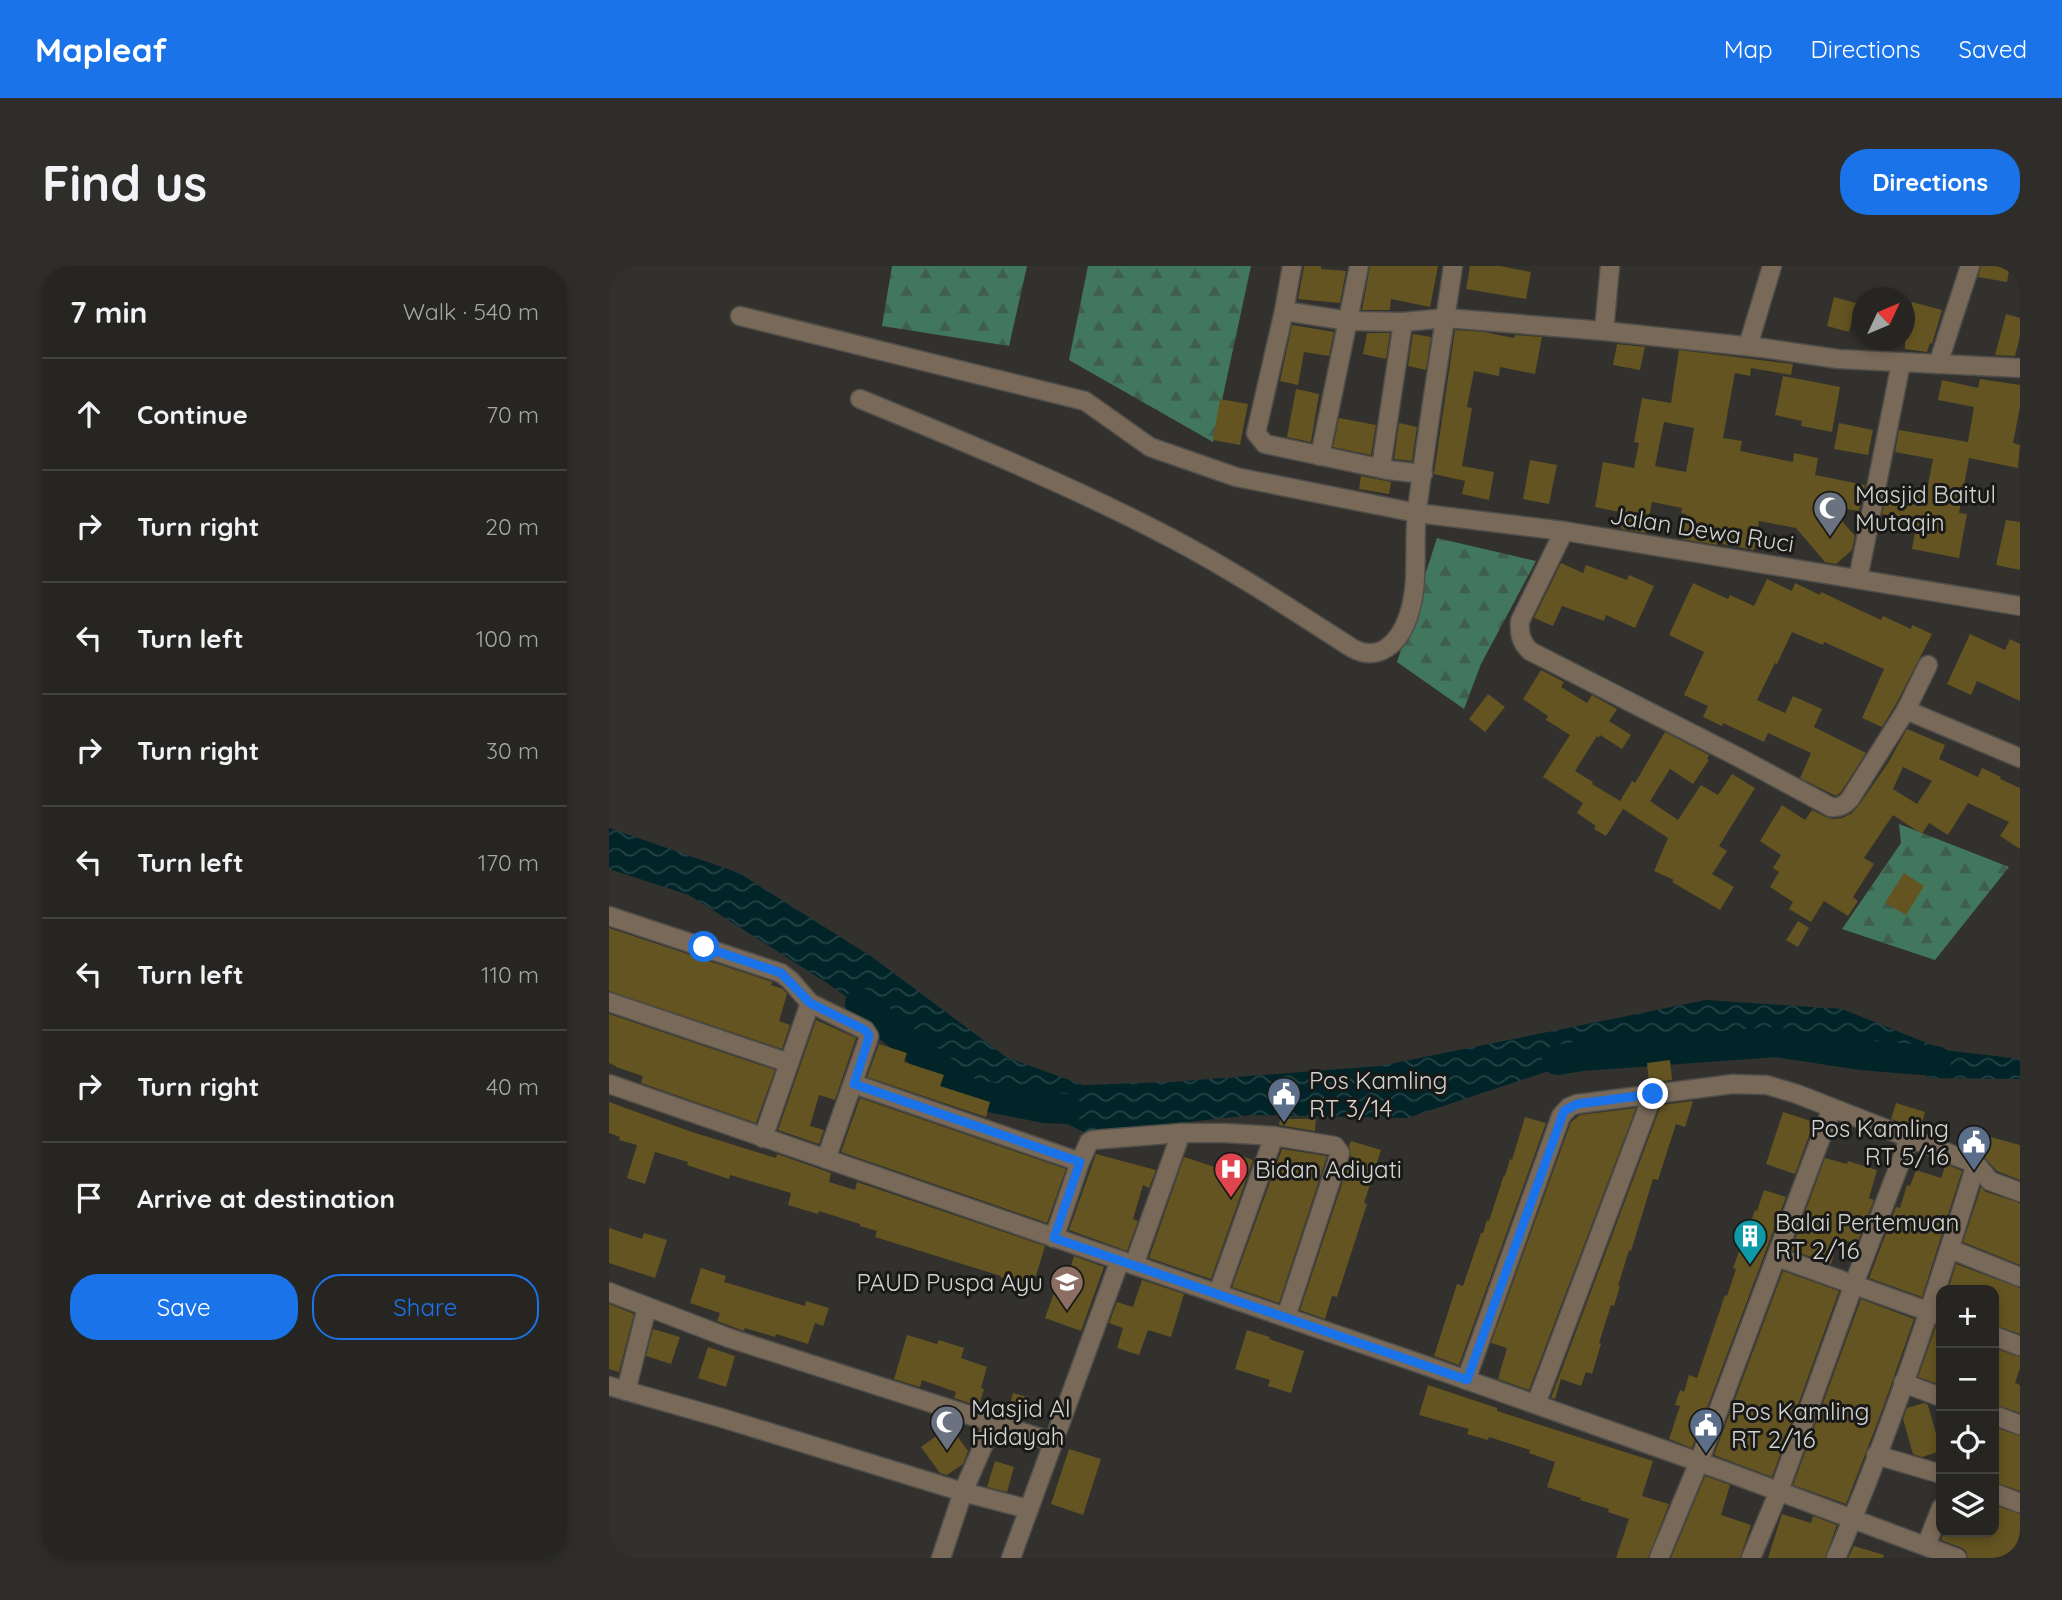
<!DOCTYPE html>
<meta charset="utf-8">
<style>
:root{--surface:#262522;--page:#2e2d2a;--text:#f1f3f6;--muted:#a4a5a5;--line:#424240;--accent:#1a73e8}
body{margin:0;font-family:Quicksand,sans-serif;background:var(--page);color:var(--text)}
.controls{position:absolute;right:21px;bottom:21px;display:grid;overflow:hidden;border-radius:14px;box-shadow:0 4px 10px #0003}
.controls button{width:63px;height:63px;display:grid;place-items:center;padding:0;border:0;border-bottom:2px solid var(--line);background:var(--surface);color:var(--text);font:35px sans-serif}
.compass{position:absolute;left:1243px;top:21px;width:63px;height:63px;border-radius:50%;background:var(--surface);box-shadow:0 4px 10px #0003;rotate:46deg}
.stop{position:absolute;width:21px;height:21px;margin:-16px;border:5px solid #1a73e8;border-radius:50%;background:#fff}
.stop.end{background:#1a73e8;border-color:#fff;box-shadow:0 2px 7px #0008}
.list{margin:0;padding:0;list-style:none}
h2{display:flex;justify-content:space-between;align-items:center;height:91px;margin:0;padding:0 28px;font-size:30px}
h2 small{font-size:23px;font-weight:400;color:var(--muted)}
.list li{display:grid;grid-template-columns:46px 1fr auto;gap:21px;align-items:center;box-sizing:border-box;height:112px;padding:0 28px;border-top:2px solid var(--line)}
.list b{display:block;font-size:26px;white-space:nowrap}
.list em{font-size:23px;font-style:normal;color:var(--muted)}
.actions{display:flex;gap:14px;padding:21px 28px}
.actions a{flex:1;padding:16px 0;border:2px solid var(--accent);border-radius:28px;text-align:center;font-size:24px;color:var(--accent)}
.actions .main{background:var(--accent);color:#fff}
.icon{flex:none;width:38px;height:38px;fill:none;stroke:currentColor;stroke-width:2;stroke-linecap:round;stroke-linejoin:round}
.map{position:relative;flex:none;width:1411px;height:1292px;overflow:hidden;border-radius:28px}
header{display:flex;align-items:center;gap:42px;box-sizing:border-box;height:98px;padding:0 35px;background:var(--accent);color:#fff}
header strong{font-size:33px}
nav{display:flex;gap:38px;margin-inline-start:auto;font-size:24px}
.intro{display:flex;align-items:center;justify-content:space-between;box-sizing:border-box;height:168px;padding:0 42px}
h1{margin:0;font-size:49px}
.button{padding:18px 32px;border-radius:28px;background:var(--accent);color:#fff;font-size:24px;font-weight:700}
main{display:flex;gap:42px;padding:0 42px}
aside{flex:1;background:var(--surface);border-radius:28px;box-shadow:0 4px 10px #0003}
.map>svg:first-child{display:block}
.forest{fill:url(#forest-firs)}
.water{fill:url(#water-waves)}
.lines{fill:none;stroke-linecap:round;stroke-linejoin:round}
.river{stroke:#002428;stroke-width:30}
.building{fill:#635421;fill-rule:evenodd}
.minor-casing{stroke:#4f4e4a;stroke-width:21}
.minor{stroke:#796958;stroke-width:18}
.route{stroke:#1a73e8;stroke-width:9}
.labels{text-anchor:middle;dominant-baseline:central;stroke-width:6;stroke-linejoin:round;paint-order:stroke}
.poi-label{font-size:24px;fill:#d3d3d0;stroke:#191917;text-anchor:start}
.street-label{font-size:24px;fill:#d3d3d0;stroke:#191917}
</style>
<header>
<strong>Mapleaf</strong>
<nav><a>Map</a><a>Directions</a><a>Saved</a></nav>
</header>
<div class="intro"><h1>Find us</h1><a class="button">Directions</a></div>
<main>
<aside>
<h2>7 min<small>Walk · 540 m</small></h2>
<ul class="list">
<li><svg class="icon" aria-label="ahead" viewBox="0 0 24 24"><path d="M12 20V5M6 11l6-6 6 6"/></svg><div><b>Continue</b></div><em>70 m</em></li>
<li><svg class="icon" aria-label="right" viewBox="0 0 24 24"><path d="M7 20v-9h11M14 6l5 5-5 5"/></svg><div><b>Turn right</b></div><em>20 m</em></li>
<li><svg class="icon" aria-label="left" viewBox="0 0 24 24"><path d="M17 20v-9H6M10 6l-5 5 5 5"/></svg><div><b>Turn left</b></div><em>100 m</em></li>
<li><svg class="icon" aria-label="right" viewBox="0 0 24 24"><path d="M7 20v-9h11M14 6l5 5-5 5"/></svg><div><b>Turn right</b></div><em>30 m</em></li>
<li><svg class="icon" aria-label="left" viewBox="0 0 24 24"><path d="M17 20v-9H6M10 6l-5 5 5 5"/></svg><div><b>Turn left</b></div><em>170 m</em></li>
<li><svg class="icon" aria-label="left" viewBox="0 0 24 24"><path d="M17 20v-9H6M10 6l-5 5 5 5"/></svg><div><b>Turn left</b></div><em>110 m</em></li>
<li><svg class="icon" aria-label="right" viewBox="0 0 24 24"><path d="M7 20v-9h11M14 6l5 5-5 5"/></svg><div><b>Turn right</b></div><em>40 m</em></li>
<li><svg class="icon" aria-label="arrive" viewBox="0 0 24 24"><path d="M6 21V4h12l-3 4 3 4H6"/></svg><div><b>Arrive at destination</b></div></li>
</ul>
<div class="actions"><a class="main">Save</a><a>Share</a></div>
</aside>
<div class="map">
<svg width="1411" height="1292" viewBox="0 0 1411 1292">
<defs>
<pattern id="forest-firs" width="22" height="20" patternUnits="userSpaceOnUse" patternTransform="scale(1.75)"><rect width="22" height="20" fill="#41775c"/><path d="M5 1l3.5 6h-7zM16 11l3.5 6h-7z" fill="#405e4e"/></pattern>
<pattern id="water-waves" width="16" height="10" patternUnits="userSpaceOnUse" patternTransform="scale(1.75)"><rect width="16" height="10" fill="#002428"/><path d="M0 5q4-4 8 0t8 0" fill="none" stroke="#244346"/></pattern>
</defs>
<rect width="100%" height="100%" fill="#32312d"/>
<g class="forest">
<polygon points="283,0 418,0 400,80 273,60"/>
<polygon points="479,0 642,0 604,176 460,94"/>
<polygon points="828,272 927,295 872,398 855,443 788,396"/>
<polygon points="1290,558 1400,601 1326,694 1233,663 1292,577"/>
</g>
<polygon class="water" points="0,562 130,607 263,691 397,791 474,819 562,816 771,800 1097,734 1233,743 1335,784 1411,793 1411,813 1321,812 1268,779 1118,770 1000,785 798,852 643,849 477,867 323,791 218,717 80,629 0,603"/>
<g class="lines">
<g class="river">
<polyline points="251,737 360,827 436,842 458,843"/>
<polyline points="948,794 973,790 1167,776 1252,789 1327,795"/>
</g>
</g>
<g class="building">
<polygon points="695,0 712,0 712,3 737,5 731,37 689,33"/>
<polygon points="761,0 829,0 821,41 782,33 781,44 753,44"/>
<polygon points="861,0 891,0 922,6 917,33 857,23"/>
<polygon points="1372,0 1401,0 1398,16 1369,11"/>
<polygon points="1225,31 1247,37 1240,66 1218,60"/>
<polygon points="1303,36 1333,44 1323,78 1321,77 1318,86 1296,83 1296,66"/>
<polygon points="1397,48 1411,52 1411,70 1406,90 1386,89"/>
<polygon points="683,59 725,66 720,90 695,86 689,119 671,115"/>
<polygon points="846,64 875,66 905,72 906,69 933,71 926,108 891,101 890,110 865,105 858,141 863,142 853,200 885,206 880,234 853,228 856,215 825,208"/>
<polygon points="758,67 781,67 777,93 754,88"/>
<polygon points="804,68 822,71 817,104 799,100"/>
<polygon points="1008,78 1036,81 1031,104 1004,99"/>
<path d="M1070,84l114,14 -2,11 -40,-7 -1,8 -15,-3 -12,65 19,3 -2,10 53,11 1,-9 24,5 -3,17 50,10 -6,26 -30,-5 26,30 -3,14 -16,14 -11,-2 -29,-34 -37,-7 -5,29 -37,-7v2l-35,-6 4,-25 -5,-1 1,-5 -30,-6 -6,31 -25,-4 3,-16 -29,-6 8,-45 31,6 5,-25 -5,-1 8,-44 29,5zM1055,156l30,6 -8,44 -31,-6z"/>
<polygon points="1174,110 1231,121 1223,166 1192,160 1193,155 1166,149"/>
<polygon points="1371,113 1411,119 1411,141 1404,177 1411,179 1409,202 1360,192 1350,247 1358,248 1350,292 1303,283 1308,255 1273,248 1279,222 1317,229 1324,193 1286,186 1290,164 1359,176 1365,141 1329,134 1333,114 1369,122"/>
<polygon points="687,123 710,128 702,176 678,171"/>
<polygon points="611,133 639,138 631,179 604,174"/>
<polygon points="730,152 767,159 762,189 724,181"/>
<polygon points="790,157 808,161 803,195 785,193"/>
<polygon points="1230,157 1264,164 1259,189 1225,183"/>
<polygon points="921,194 948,199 940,238 914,233"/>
<polygon points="752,210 782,216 780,228 750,223"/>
<polygon points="1397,254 1411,256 1411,304 1387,299"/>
<polygon points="952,297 974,307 977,299 1018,314 1020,309 1045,320 1026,362 997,349 995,355 953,340 944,360 925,352"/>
<polygon points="1158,313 1183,325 1186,317 1211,329 1212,326 1272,354 1274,350 1302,363 1303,359 1323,368 1287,438 1273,461 1253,452 1275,403 1215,376 1214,379 1183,366 1168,398 1166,397 1148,434 1176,447 1184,430 1213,443 1205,461 1257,487 1232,526 1227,530 1191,512 1202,487 1159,467 1155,476 1114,457 1113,460 1094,451 1099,440 1075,429 1095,386 1060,369 1084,317 1119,333 1121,329 1145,340"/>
<polygon points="1361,368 1396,384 1401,373 1411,378 1411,435 1368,415 1362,429 1338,418"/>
<polygon points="932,404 955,416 952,421 978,437 983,429 1008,443 1000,455 1022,469 1013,483 991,469 990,472 988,470 966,505 984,516 983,518 1011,535 1023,515 1026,517 1056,466 1100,489 1098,493 1100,494 1084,518 1061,503 1041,535 1069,554 1092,519 1109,529 1123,508 1146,522 1110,580 1118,585 1103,608 1125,621 1111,644 1063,616 1065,614 1045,605 1059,572 1014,543 997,570 985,563 987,560 968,547 974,537 934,511 961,469 937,454 939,450 914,433"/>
<polygon points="879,428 896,441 876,466 860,453"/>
<path d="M1298,463l38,16 -6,14 39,18 4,-9 19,9 -1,2 20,9v61l-20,-13 9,-14 -41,-19 -20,32 -19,-12 -7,11 -29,-19 -29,43 10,6 -21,33 5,4 -10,15 -24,-15 -13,21 -22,-13 4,-7 -23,-15 9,-15 -6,-4 8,-13 -21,-14 22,-36 23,15 7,-10 14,7 7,2 9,-1 10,-5 7,-8 29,-42zM1294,501l29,14 -15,23 -24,-15z"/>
<polygon points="1295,607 1315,620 1297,649 1276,637"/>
<polygon points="1189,655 1200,662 1189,681 1177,674"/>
<polygon points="0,662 163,716 162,719 174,723 178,728 170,755 181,759 173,783 0,725"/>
<polygon points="0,748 166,804 147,857 32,817 34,810 7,801 7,800 0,797"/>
<polygon points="207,754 247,772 226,834 210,829 201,860 215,864 210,878 169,864"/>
<polygon points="270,778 298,787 295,796 335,809 331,820 381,836 377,851 258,811"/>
<polygon points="1061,794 1063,814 1040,817 1038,797"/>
<polygon points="251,832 457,903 438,957 232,886"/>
<polygon points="1084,835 1076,861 1067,858 1049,914 1044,913 1022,985 1020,984 1009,1020 1011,1020 1005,1040 1002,1039 990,1077 992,1078 983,1108 977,1106 972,1120 952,1113 946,1133 942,1132 1052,839"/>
<polygon points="0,836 83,866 167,892 168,888 222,907 220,916 246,924 248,916 436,980 423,1023 405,1017 391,1011 392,1010 266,971 268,965 251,960 251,958 210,945 209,948 179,939 182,927 121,909 120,913 78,899 79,896 46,886 36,918 18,912 28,879 10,874 11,871 0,867"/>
<polygon points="1287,837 1316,846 1311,864 1282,853"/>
<polygon points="1027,842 920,1124 889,1113 898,1082 882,1077 962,856 971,849"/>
<polygon points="1174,846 1205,856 1186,908 1157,898"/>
<polygon points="916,851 937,857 850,1099 825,1090 848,1018 854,1020 872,967 874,967 878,954 880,955 895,909 896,910 901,893 903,894"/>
<polygon points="671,853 707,853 706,865 670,859"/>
<polygon points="1378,870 1411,879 1411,914 1388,905 1372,888"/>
<polygon points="742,875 772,884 755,937 758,938 728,1031 723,1030 716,1053 691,1044 742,891 740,880"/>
<polygon points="673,883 718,890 670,1037 623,1021"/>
<polygon points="487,888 547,904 540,922 534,919 524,953 529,955 518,985 460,964"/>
<polygon points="626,888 644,894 602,1013 540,992 575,891 621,906"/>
<polygon points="1216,892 1238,898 1239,895 1268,904 1260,932 1265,934 1248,978 1230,972 1222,998 1182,984"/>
<polygon points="1337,898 1353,905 1313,1031 1260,1012 1287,941 1291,942 1298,919 1301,920 1307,904 1332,912"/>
<polygon points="1372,921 1377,926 1411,937 1411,999 1354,976"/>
<polygon points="1155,924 1177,931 1083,1182 1060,1173 1071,1140 1066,1139 1071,1124 1075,1126 1080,1109 1088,1112 1116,1029 1118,1030 1127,1003 1124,1002 1134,975 1135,975 1146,944 1148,945"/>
<polygon points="0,962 33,973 35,967 58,974 46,1012 0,997"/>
<polygon points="465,990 495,1001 472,1065 436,1052 445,1027 452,1030"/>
<polygon points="1347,998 1411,1022 1411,1068 1385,1059 1385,1024 1339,1024"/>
<polygon points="92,1002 117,1010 115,1016 196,1040 197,1035 220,1042 214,1060 206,1057 199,1078 167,1068 166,1071 136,1062 135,1065 108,1055 111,1047 81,1037"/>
<polygon points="1174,1005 1230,1025 1163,1211 1105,1189"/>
<polygon points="533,1014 575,1028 562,1071 539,1064 530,1089 508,1082 514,1062 500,1057 508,1036 524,1041"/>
<polygon points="1252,1033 1305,1053 1274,1142 1237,1238 1184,1219"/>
<polygon points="0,1038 25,1048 10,1106 0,1103"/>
<polygon points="1327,1060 1332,1061 1332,1119 1309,1111"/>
<polygon points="44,1063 71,1071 62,1098 37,1090"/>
<polygon points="638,1064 661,1071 660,1073 695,1085 682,1127 659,1120 661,1114 626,1103"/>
<polygon points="298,1069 328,1078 330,1074 355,1082 352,1092 378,1101 372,1122 375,1123 370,1140 345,1132 347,1126 313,1114 311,1121 285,1113"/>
<polygon points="99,1081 126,1090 117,1121 89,1112"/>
<polygon points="1385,1082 1411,1091 1411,1102 1406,1117 1411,1119 1411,1147 1385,1138"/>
<polygon points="819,1119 888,1142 888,1145 1044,1195 1033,1230 1060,1238 1039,1292 1007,1292 1020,1253 999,1246 1000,1243 971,1234 972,1232 938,1221 946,1196 920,1187 921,1184 880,1171 879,1174 858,1168 860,1163 810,1149"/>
<polygon points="404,1127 418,1131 411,1153 398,1149"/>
<polygon points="1315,1137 1319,1139 1332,1185 1313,1191 1304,1188 1294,1153 1298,1142"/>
<polygon points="341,1160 359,1185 354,1198 338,1209 331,1207 312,1181"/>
<polygon points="1385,1161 1411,1170 1411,1225 1385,1216"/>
<polygon points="460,1183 492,1193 474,1249 442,1238"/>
<polygon points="386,1195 405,1201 398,1226 378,1221"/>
<polygon points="1096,1210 1121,1219 1112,1249 1142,1259 1131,1292 1062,1292"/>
<polygon points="1385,1239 1411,1248 1411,1292 1359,1292 1357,1285 1353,1282 1332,1274 1335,1266 1385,1266"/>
<polygon points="1173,1248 1202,1257 1204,1250 1228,1259 1216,1292 1159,1292"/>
<polygon points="1245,1280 1275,1289 1274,1292 1239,1292"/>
</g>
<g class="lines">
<g class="minor-casing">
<g id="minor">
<polyline points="683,0 675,45 647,167 656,178 779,204 814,208"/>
<polyline points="675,45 740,55 794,56 837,52 995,65 1154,82 1229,93 1411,102"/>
<polyline points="131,50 476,135 541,181 627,211 808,247 955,265 1411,340"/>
<polyline points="995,65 1001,0"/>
<polyline points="1139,80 1163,0"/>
<polyline points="1329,98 1361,0"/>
<path d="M251,133c105,43 210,86 311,139 63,33 122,72 181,110 27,15 47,-5 56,-31 12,-33 5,-72 9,-106 10,-82 24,-163 36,-245"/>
<polyline points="711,190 750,0"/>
<polyline points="772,201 794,56"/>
<path d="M955,265l-44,90c-1,13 1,21 10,30l210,107 91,49c8,1 13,-1 19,-8l56,-89 114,48"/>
<polyline points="1249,313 1292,97"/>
<polyline points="1297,444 1319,399"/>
<polyline points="0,650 172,707 181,714 201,737 256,764 260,770 259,774 217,893"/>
<polyline points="0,736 180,797"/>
<polyline points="0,818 818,1100 1118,1206 1348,1292"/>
<polyline points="245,818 471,896 445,972"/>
<polyline points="154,872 201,737"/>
<polyline points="471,896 480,876 484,874 572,867"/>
<polyline points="1341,983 1411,1011"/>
<polyline points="1168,991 1332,1050"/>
<polyline points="525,999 572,867 616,867 665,870"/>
<polyline points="0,1026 120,1072 444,1176"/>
<polyline points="609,1027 665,870 726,880 731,887 677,1051"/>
<polyline points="1385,1070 1411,1080"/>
<polyline points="857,1114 952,850 960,841 968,838 1124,818 1158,819 1188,828 1367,898 1381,915 1411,926"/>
<polyline points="1294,1117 1332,1131"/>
<polyline points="0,1120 113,1152 354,1226 419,1243"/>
<polyline points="17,1125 38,1041"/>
<polyline points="927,1138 1044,828"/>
<polyline points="1385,1149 1411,1159"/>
<polyline points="1267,1189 1332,1208"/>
<polyline points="1385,1227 1411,1237"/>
<polyline points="1317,1280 1332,1242"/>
<polyline points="332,1292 354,1226 384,1157"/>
<polyline points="402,1292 511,994"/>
<polyline points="1050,1292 1090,1196 1223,842"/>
<polyline points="1142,1292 1170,1225 1245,1018 1301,871"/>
<path d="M1227,1292c55,-128 99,-261 140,-394"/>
</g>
</g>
<use href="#minor" class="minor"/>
</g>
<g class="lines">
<polyline class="route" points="95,681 172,707 201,737 256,764 260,769 259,774 245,818 471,896 445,972 858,1114 955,845 968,838 1044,828"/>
</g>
<defs>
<g id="mosque-pin" transform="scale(1.75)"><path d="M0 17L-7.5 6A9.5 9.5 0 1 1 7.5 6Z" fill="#6b7280" stroke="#191917"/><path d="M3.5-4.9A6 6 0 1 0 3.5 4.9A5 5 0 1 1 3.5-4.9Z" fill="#fff"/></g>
<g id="civic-pin" transform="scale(1.75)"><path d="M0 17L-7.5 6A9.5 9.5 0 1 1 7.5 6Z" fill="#5c6f8a" stroke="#191917"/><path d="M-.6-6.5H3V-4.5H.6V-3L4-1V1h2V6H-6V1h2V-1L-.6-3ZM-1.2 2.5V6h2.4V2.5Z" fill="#fff"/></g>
<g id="hospital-pin" transform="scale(1.75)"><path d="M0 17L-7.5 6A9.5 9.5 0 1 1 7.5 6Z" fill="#e0444e" stroke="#191917"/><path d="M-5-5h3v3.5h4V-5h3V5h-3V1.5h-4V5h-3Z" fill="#fff"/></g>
<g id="building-pin" transform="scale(1.75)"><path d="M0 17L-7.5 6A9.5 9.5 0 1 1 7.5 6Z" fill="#0f9aa8" stroke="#191917"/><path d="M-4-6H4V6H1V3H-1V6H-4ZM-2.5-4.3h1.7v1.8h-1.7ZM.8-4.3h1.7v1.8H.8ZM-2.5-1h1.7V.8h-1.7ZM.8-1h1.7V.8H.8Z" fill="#fff"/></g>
<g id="school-pin" transform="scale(1.75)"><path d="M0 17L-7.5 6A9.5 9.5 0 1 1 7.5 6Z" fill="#8d6e63" stroke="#191917"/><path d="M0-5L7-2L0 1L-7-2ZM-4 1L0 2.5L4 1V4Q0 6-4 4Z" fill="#fff"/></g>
</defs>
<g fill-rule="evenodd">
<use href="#mosque-pin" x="1221" y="242"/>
<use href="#civic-pin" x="675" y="828"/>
<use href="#civic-pin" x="1365" y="876"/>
<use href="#hospital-pin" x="622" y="903"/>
<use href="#building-pin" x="1141" y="970"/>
<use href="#school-pin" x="458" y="1016"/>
<use href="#mosque-pin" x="338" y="1156"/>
<use href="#civic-pin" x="1097" y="1159"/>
</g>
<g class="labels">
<g class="poi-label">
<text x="1246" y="228">Masjid Baitul<tspan x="1246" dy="28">Mutaqin</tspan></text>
<text x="700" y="814">Pos Kamling<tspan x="700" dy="28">RT 3/14</tspan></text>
<text x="1340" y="862" text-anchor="end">Pos Kamling<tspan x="1340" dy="28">RT 5/16</tspan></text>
<text x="646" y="903">Bidan Adiyati</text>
<text x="1166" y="956">Balai Pertemuan<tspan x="1166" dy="28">RT 2/16</tspan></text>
<text x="434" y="1016" text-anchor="end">PAUD Puspa Ayu</text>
<text x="362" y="1142">Masjid Al<tspan x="362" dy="28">Hidayah</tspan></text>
<text x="1122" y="1145">Pos Kamling<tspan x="1122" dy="28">RT 2/16</tspan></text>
</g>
<g class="street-label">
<text transform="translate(1093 263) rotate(9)">Jalan Dewa Ruci</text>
</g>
</g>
</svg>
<div class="controls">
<button>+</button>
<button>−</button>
<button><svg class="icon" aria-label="locate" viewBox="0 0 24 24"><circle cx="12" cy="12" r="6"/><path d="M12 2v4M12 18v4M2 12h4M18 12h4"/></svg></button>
<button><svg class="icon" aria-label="layers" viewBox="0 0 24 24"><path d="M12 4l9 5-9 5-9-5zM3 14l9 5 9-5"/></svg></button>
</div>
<svg class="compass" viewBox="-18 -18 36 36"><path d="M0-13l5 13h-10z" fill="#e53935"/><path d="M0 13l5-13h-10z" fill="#a4a5a5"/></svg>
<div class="stop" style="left:95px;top:681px"></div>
<div class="stop end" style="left:1044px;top:828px"></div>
</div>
</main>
